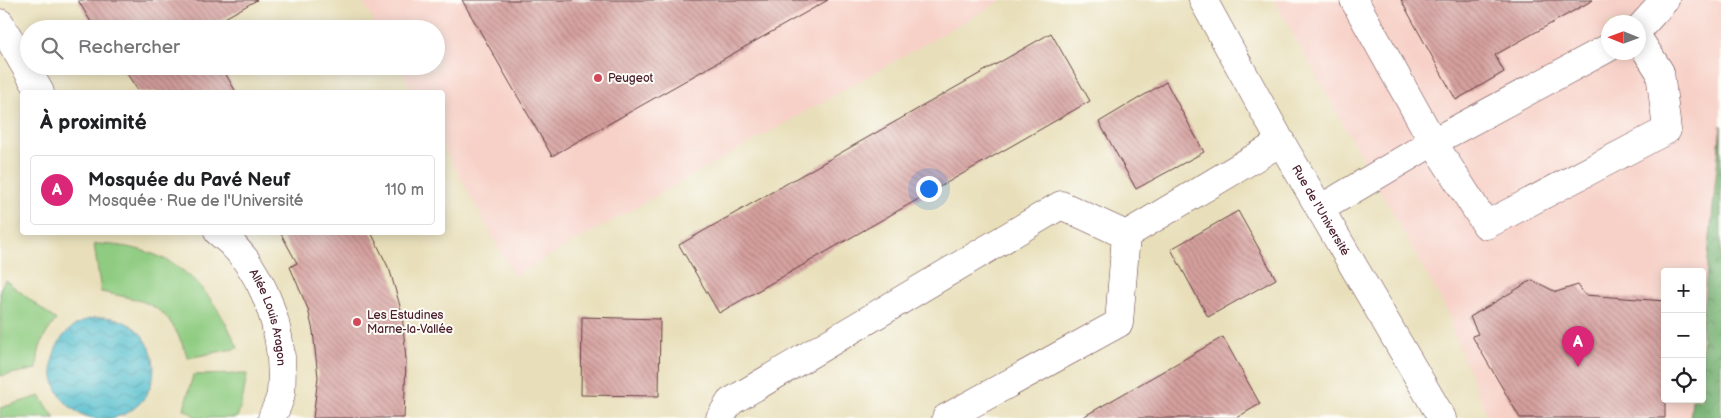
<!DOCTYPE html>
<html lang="fr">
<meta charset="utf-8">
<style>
:root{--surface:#fff;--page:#f6f6f6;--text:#202124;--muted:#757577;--line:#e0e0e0;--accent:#db2777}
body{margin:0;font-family:"Balsamiq Sans",sans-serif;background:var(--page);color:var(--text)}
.controls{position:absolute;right:15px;bottom:15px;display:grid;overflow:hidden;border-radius:5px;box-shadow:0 2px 12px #0003}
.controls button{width:45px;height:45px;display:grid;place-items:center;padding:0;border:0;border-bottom:1px solid var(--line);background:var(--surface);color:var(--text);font:25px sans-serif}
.compass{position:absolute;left:1601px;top:15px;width:45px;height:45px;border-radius:50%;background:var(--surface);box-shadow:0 2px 12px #0003;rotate:271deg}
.you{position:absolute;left:928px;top:188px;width:18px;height:18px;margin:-12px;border:4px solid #fff;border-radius:50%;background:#1a73e8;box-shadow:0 0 0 8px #1a73e833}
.badge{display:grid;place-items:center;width:32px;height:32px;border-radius:50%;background:var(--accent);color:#fff;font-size:16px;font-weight:700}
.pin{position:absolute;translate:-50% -41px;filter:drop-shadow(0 1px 2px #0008)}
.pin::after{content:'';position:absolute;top:26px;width:18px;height:15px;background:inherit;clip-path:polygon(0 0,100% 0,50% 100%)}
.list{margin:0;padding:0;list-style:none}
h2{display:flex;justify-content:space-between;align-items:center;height:65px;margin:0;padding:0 20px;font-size:21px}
h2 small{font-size:16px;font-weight:400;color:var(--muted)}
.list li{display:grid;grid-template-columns:32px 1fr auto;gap:15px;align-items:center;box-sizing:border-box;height:70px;margin:0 10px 10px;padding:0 10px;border:1px solid var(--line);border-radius:5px}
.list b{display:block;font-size:19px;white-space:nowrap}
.list p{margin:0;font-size:16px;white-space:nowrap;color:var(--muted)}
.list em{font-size:16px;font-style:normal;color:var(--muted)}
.icon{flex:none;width:28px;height:28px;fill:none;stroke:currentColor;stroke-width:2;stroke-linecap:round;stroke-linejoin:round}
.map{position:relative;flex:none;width:1721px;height:418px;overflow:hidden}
.search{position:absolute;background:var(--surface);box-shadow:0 2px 12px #0003;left:20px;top:20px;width:425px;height:55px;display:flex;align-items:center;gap:12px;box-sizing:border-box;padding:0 18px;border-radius:28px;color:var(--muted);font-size:19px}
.panel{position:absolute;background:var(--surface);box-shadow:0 2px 12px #0003;left:20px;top:90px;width:425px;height:145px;border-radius:5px}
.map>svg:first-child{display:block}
.built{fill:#f7d1c8;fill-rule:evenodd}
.forest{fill:url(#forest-crowns);stroke:#5e684d}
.green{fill:#8fcc81;stroke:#6c7656}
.water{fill:url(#water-waves);stroke:#4e6e7c}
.building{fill:url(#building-back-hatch)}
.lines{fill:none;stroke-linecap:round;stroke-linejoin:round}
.minor-casing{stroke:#623c40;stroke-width:29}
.minor{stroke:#fff;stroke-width:28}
.poi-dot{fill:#d1495b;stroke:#fdfcf7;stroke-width:2}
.labels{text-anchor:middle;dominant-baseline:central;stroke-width:4;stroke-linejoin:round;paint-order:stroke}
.poi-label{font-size:12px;fill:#4a1f2b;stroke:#fdfcf7;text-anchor:start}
.street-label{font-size:12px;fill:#4a1f2b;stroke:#fdfcf7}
</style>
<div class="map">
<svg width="1721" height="418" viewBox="0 0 1721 418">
<defs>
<pattern id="forest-crowns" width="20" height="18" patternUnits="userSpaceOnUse" patternTransform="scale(1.25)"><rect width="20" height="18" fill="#73b06f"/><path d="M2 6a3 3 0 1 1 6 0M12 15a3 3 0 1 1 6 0" fill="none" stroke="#608f5b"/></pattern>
<pattern id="water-waves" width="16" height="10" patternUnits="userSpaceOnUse" patternTransform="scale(1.25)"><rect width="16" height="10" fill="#52becd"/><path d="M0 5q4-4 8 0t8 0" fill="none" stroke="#469aa7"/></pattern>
<pattern id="building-back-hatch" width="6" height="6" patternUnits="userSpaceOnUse" patternTransform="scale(1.25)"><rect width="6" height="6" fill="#d5a09e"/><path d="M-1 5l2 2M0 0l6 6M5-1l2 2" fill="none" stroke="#af8281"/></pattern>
</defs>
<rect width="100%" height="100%" fill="#fdfcf7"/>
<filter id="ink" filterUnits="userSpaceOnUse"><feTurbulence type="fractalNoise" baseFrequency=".02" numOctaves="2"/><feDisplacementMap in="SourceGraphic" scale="10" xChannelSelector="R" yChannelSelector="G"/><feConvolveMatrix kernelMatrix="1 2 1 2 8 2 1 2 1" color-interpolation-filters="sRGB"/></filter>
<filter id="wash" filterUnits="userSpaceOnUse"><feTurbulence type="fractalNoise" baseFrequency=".0096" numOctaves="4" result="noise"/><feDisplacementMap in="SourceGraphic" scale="20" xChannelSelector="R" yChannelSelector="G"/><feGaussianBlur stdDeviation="1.12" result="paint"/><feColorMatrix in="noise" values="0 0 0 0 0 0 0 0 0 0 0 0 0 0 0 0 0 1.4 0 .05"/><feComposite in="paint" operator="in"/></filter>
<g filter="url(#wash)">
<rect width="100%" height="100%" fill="#e8dfba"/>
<g class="built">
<polygon points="362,0 1003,0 514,276 443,146 442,92 413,92 399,66 436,66 436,29 378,29"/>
<path d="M1274,0h447v125l-19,195v-48h-37v127h27l-2,19h-202l-38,-93 2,-5zM1608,22h30v30h-30z"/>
</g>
<polygon class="forest" points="1721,125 1721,418 1690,418 1692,399 1702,399 1702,320"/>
<g class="green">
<path d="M94,244c77,1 114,37 144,104l-50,10c-20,-53 -34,-56 -87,-66z"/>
<path d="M5,280l51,40c-14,18 -18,26 -19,49l-37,7v-87z"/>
<polygon points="247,374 243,397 237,418 194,418 195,416 184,409 193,375"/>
<polygon points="40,396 55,418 0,418 0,408"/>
</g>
<circle class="water" cx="103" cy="368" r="51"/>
<g id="blocks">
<g class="building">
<polygon points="78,0 257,0 205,29 95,29"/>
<polygon points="462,0 828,0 552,156"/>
<polygon points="1401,0 1593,0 1495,55 1504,72 1456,100"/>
<polygon points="1051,33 1090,101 719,313 679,245"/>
<polygon points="118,66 221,66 236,92 139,92 123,68"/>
<polygon points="1166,82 1204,152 1136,189 1099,122"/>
<polygon points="1238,211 1276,279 1208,317 1171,249"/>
<polygon points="280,232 371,232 390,271 402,313 406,360 404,418 313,418 318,377 313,331 308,309 290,267 297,263"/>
<polygon points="1532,280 1556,292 1578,285 1585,295 1665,301 1665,418 1520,418 1472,336 1478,334 1470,317"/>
<polygon points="582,317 660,319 659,396 581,395"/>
<polygon points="1223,337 1260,404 1236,418 1081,418"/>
</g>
</g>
</g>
<g filter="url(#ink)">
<use href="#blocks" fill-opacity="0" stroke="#623c40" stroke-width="1"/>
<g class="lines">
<g class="minor-casing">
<g id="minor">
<path id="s1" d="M1203,0l78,142 161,276"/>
<polyline points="1354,0 1433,142 1486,225 1667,130 1660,72 1638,38"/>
<polyline points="0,23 40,92"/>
<polyline points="1638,30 1665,0"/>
<polyline points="1320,209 1433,142 1608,48"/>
<path id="s2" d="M218,232c47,36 68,102 63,161 -1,8 -6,17 -9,25"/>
<polyline points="1126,235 1281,142"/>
<polyline points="720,418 730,402 1061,205 1126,235"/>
<polyline points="946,418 1119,323 1126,235"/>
</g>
</g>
<use href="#minor" class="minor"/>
</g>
</g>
<g class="poi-dot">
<circle cx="598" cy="78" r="5"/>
<circle cx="357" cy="322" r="5"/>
</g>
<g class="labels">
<g class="poi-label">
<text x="608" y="78">Peugeot</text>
<text x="367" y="315">Les Estudines<tspan x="367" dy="14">Marne-la-Vallée</tspan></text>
</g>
<g class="street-label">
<text stroke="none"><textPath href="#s1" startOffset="241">Rue de l'Université</textPath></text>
<text stroke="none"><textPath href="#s2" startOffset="102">Allée Louis Aragon</textPath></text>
</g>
</g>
</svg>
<div class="controls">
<button>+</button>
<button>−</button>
<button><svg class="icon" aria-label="locate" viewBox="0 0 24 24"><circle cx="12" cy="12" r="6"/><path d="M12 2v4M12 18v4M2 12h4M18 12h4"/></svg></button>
</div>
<svg class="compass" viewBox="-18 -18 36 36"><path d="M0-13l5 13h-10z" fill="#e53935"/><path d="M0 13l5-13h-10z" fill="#757577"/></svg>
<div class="you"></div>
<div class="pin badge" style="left:1578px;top:367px">A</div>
<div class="search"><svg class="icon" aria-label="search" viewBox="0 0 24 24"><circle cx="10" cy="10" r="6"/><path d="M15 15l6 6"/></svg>Rechercher</div>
<section class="panel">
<h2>À proximité<small></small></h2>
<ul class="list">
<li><span class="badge">A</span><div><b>Mosquée du Pavé Neuf</b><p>Mosquée · Rue de l'Université</p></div><em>110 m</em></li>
</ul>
</section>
</div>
